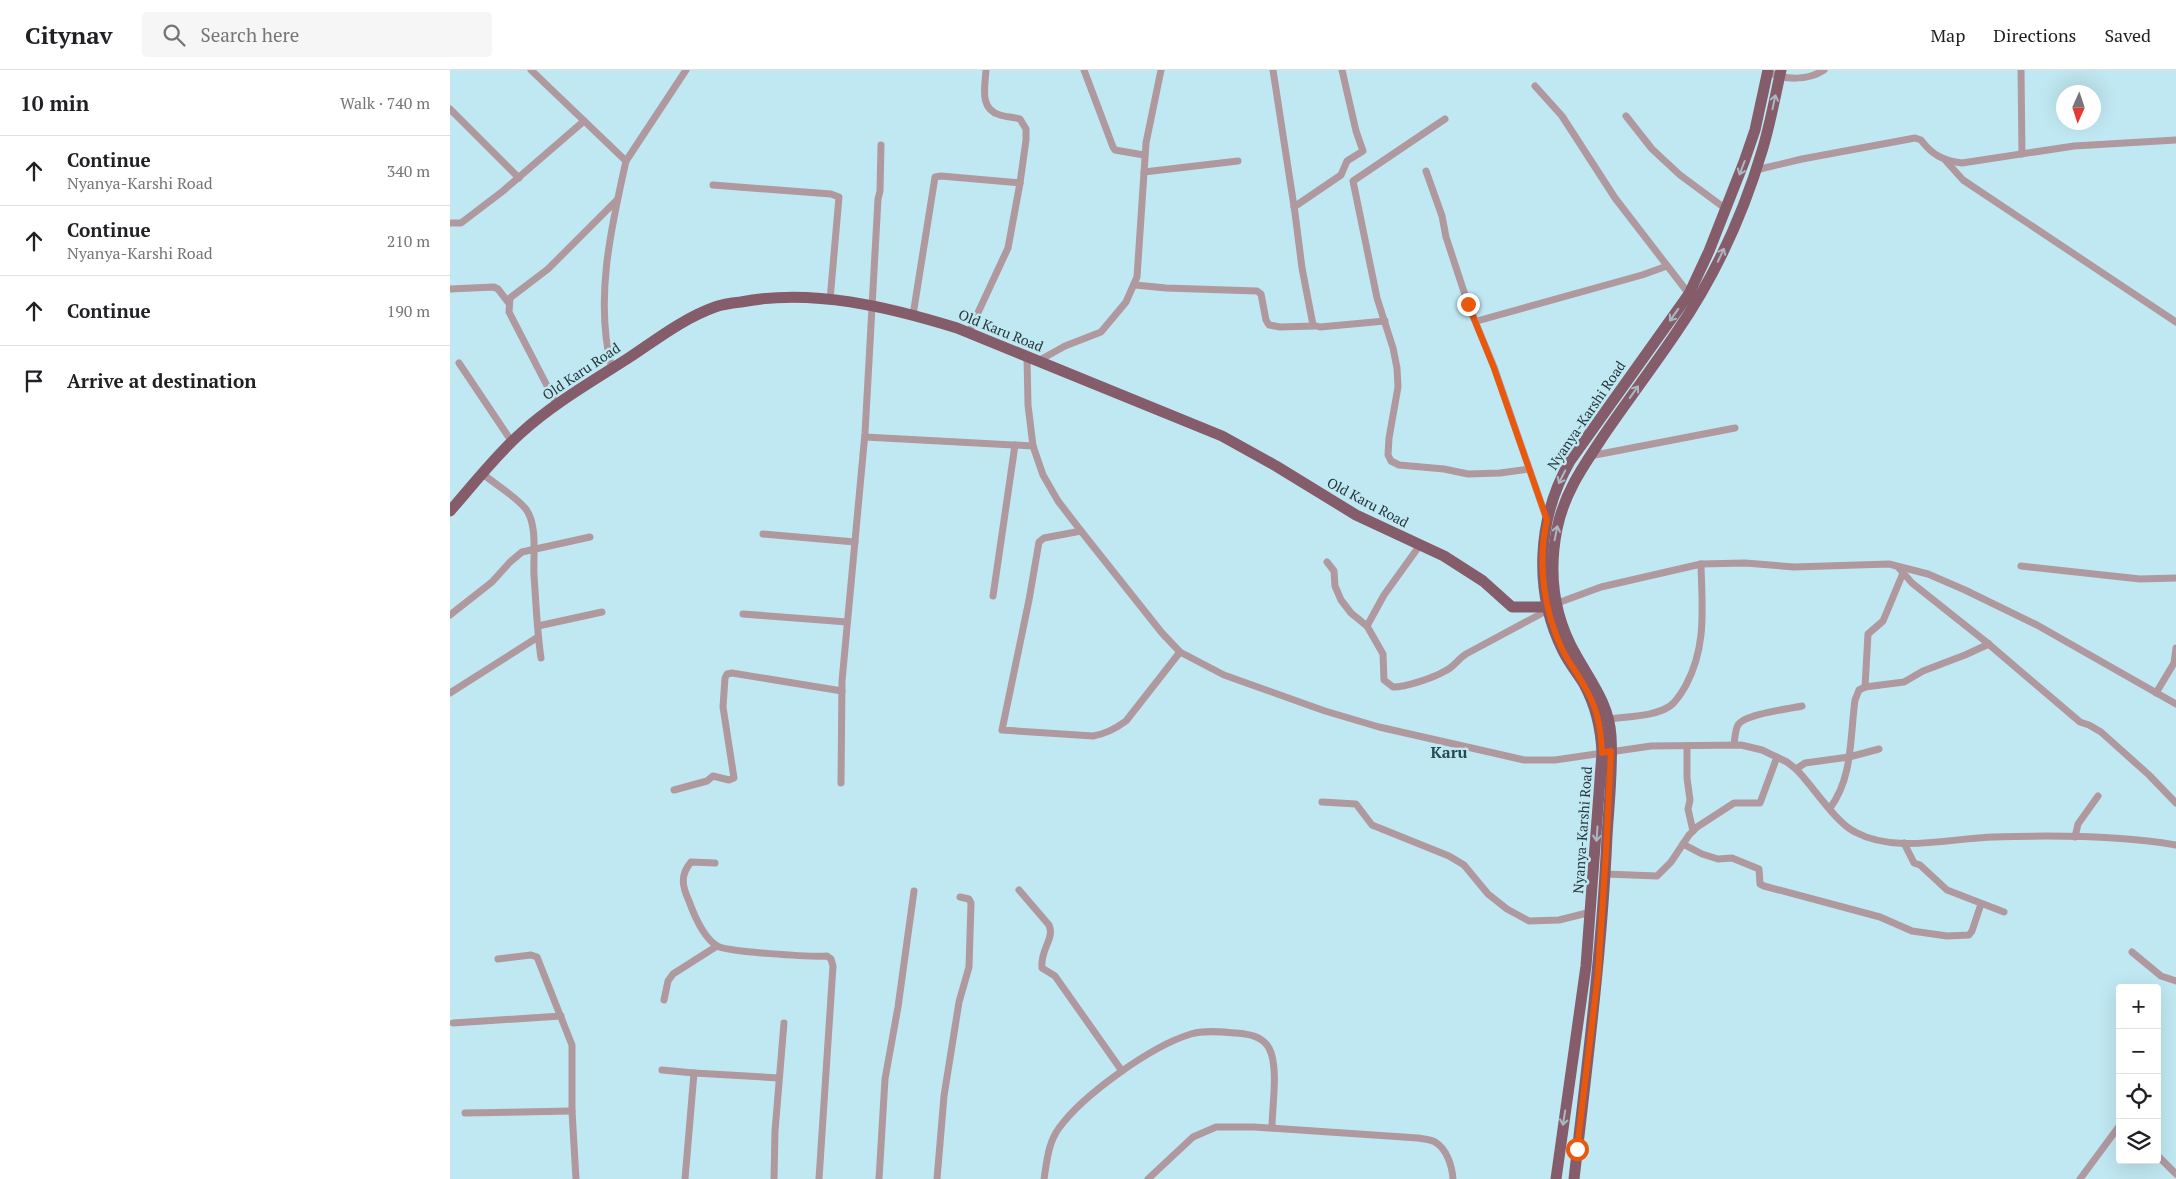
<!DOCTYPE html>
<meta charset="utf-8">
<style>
:root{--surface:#fff;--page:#f6f6f6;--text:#202124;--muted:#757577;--line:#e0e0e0}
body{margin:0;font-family:"PT Serif",serif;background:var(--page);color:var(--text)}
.controls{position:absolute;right:15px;bottom:15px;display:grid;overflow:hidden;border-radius:5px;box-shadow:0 5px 20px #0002}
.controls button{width:45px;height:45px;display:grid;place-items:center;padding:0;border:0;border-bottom:1px solid var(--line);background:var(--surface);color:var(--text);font:25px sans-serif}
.compass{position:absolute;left:1606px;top:15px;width:45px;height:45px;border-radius:50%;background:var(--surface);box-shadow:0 5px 20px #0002;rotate:183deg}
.stop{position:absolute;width:15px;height:15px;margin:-11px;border:4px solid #ea580c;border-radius:50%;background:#fff}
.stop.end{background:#ea580c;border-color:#fff;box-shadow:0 1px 5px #0008}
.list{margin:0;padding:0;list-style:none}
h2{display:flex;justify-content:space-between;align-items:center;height:65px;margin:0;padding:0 20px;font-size:21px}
h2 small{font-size:16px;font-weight:400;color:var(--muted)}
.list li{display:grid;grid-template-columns:32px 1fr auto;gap:15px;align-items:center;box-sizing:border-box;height:70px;padding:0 20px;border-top:1px solid var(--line)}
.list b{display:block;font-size:19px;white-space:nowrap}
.list p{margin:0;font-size:16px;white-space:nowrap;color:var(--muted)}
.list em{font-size:16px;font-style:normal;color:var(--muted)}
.icon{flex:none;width:28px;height:28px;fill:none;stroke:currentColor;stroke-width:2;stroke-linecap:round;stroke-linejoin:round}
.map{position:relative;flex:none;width:1726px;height:1109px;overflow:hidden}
header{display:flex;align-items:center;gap:30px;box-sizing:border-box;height:70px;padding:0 25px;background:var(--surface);border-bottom:1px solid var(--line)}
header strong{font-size:24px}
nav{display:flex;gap:28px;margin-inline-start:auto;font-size:18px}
.search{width:350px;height:45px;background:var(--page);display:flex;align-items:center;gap:12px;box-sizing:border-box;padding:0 18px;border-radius:5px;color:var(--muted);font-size:19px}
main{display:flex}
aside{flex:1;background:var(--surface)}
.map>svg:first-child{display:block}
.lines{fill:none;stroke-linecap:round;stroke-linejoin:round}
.minor{stroke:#b0989f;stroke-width:7}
.primary{stroke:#855c69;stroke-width:11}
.oneway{stroke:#abb7c2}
.route{stroke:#ea580c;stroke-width:6}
.labels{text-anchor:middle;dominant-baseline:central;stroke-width:5;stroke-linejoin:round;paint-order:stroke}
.street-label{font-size:14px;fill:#26363a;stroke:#c0e8f2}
.quarter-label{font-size:16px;font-weight:bold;fill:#254851;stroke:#c0e8f2}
</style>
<header>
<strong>Citynav</strong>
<div class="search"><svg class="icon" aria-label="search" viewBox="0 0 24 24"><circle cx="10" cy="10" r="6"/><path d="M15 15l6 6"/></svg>Search here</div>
<nav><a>Map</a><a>Directions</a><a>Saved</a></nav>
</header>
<main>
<aside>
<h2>10 min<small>Walk · 740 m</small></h2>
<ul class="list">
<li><svg class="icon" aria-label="ahead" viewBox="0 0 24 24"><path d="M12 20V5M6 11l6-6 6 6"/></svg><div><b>Continue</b><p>Nyanya-Karshi Road</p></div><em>340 m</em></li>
<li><svg class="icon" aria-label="ahead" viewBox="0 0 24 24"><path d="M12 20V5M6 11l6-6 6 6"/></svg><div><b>Continue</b><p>Nyanya-Karshi Road</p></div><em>210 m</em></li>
<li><svg class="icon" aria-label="ahead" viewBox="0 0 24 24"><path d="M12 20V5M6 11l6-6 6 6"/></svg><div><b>Continue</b></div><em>190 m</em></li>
<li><svg class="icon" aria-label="arrive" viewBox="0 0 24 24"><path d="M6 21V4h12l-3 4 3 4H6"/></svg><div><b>Arrive at destination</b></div></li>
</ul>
</aside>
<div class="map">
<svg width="1726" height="1109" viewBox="0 0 1726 1109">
<rect width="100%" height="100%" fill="#c0e8f2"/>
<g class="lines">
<g class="minor">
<path d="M81,0l95,91c-15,67 -32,140 -14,208"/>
<polyline points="634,0 663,77 665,80 694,85"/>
<polyline points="823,0 845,143 852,198 863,255 870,257 935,251"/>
<polyline points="1571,0 1572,84"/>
<path d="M1318,2c17,8 39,9 56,-2"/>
<polyline points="1085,16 1112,46 1165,128 1239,224"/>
<polyline points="0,39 69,108"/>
<polyline points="1176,46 1202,79 1230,105 1276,139"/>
<polyline points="995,49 903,111 927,228 943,278 947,298 948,317 939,368 938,385 941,391 949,395 994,399 1018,404 1050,403 1079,399"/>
<polyline points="176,91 236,0"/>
<polyline points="1496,91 1513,110 1726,252"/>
<path d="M1306,100l46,-11 113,-21 6,2c11,15 23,21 41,23l112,-17 102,-6"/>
<polyline points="976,101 992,146 996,167 1018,234 1044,297 1097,450"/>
<polyline points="694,102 788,91"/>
<polyline points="263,115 381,124 389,127 380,230"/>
<polyline points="844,137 891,105 897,91 913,81 906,61 892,0"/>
<polyline points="0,153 11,153 53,121 134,51"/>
<polyline points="685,215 716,218 807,221 811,224 816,250 819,255 830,257 864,256"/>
<polyline points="0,219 44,217 48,219 58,232"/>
<polyline points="463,245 485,107 491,106 570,113"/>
<polyline points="1027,251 1192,205 1217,196"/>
<path d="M519,262l39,-84 12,-65 6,-43v-11l-6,-10c-7,-2 -14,-2 -20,-4 -21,-6 -15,-28 -14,-45"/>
<path d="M577,287l1,48 5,41 10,29 15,26 23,30 81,102 18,19 44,23 101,36 54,16 119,27 26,6h31l96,-14 90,-1 21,5 25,12 9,7c17,17 39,53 59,63 41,22 95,6 139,5 60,-2 123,-2 182,8"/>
<polyline points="588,291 615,276 651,262 676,232 687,207 696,73 711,0"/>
<polyline points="9,293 62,372"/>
<polyline points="107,335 59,242 60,228 98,199 167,130"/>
<polyline points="415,367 583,376"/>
<polyline points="1140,386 1285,358"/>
<path d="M33,404c13,11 31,21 42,34 13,15 8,48 9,67 2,28 3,56 7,83"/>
<path d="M631,461l-37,7 -5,4 -10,58 -27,130 91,6c13,-2 22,-7 33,-15l54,-69"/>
<polyline points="313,464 405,472"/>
<path d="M877,492l7,9 1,15 6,14 10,13 16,13 16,28 1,26 9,7c13,0 40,-9 52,-16 9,-4 13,-12 21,-17l82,-44"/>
<polyline points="1571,496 1690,509 1726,508"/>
<polyline points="1448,497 1462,513 1535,571 1630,652 1639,655 1651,662 1699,705 1726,733"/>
<polyline points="543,526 565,375"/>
<polyline points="1105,534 1151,517 1251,494 1295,493 1344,497 1439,494 1478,504 1515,520 1587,555 1726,634"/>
<polyline points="293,544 397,552"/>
<polyline points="0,545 42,512 60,492 72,482 140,467"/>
<polyline points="88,556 152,542"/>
<polyline points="917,556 934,525 970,475"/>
<polyline points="1415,617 1418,564 1433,551 1453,503"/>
<polyline points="0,623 88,567"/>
<polyline points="1706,623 1724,593 1726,578"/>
<path d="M1159,649c19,-3 45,-2 61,-13 7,-5 12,-14 16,-21 21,-39 16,-78 15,-121"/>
<path d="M1284,674c1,-5 1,-14 4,-19 6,-11 51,-16 64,-19"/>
<polyline points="1237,676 1237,708 1240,730 1238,739 1243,761"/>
<polyline points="1346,699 1355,693 1399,687 1429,679"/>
<polyline points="391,713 392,611 415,363 428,129 430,121 431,75"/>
<polyline points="224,720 257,711 263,706 279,710 284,708 273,637 275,608 277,604 282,603 392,621"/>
<polyline points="872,732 906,734 922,755 999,786 1014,795 1038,824 1057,839 1079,851 1109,850 1141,842"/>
<path d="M1380,738c23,-30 20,-72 25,-108l4,-10 6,-3 39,-5 19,-11 42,-16 24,-11"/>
<polyline points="1625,767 1628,754 1648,726"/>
<polyline points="1454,773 1464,793 1470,795 1497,820 1554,842"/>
<polyline points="1233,774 1252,784 1268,789 1282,788 1309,799 1310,814 1314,816 1430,847 1462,861 1497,866 1519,865 1522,861 1531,834"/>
<path d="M265,793l-24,-1c-11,13 -9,24 -2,39 5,14 14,36 28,45 10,6 94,11 110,10l4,3 2,7 -14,213"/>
<polyline points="1155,804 1207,806 1221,792 1239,765 1247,757 1284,733 1310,733 1327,687"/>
<path d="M569,820l30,35c6,14 -9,24 -7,43l13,8 67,95"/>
<polyline points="1682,882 1711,906 1726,911"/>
<polyline points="48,889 81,885 87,887 122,975 122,1041 126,1109"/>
<polyline points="214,930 218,911 223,904 267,876"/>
<polyline points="3,953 111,946"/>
<polyline points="212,1000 244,1003"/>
<polyline points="15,1043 122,1041"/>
<polyline points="1707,1085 1726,1104"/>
<polyline points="235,1109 244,1003 329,1008"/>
<polyline points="324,1109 325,1061 334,953"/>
<polyline points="429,1109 435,1009 448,937 464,821"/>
<polyline points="487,1109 494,1026 509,932 519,897 521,833 519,829 510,827"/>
<path d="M594,1109c3,-18 4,-36 15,-51 24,-33 92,-82 132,-94 13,-4 31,-2 45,-1 13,1 26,3 33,15 10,19 3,58 3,80"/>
<path d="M698,1109l45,-42 23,-10h38l164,11c5,1 12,1 17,4 12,7 17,24 18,37"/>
<polyline points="1630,1109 1670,1055"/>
</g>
<g class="primary">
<path d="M0,441c23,-26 45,-55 71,-78 33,-30 72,-52 109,-76 27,-18 54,-39 85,-50 8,-3 17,-4 26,-5 71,-14 148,5 216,26l265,108 54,30 80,49 88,41 39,25 29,26h35l8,-2"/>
<path d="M1106,1109l30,-213 16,-213c-1,-26 -6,-47 -18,-69 -7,-11 -15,-21 -21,-33 -30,-60 -26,-132 7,-190l119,-167 20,-43 35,-89 11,-32 13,-60"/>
<path d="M1124,1109c13,-114 28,-228 33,-343 2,-33 6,-67 4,-100 -2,-32 -20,-54 -35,-81 -23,-40 -28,-81 -19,-126 7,-36 27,-64 47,-94 24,-35 49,-68 72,-102 38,-55 67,-118 86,-182 8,-26 13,-54 19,-81"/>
</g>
</g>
<defs><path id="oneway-shaft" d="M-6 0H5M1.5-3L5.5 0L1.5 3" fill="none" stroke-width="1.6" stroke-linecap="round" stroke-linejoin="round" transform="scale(1.25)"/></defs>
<g class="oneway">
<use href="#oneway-shaft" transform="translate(1324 32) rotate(-78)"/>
<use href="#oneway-shaft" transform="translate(1292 98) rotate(111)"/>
<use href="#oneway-shaft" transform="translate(1271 185) rotate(-65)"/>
<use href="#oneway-shaft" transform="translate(1224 245) rotate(125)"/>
<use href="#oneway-shaft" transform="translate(1184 322) rotate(-55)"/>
<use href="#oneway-shaft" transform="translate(1112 407) rotate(117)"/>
<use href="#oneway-shaft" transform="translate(1106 463) rotate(-79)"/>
<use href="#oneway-shaft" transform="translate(1147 764) rotate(94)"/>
<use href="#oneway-shaft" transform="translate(1114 1048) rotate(99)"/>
</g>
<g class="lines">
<path class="route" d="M1018,234l26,64 53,152c-10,43 -3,92 16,131 6,12 14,21 20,33 14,22 18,43 19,69l9,-2 -5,102 -8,121 -21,175"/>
</g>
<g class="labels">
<g class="street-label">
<text transform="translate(551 260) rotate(22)">Old Karu Road</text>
<text transform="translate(131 301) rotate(-34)">Old Karu Road</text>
<text transform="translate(1136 345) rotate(-56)">Nyanya-Karshi Road</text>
<text transform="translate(918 432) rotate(28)">Old Karu Road</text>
<text transform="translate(1132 760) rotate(-86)">Nyanya-Karshi Road</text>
</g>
<g class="quarter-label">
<text x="999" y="682">Karu</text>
</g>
</g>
</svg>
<div class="controls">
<button>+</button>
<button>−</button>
<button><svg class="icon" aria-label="locate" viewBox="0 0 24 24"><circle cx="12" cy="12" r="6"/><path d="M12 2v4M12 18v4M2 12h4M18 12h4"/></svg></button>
<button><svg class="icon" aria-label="layers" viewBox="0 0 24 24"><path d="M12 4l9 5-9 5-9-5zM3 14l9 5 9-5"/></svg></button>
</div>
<svg class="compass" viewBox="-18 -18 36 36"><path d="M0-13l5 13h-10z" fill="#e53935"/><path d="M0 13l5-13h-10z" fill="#757577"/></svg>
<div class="stop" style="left:1127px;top:1079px"></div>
<div class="stop end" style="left:1018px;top:234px"></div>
</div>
</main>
